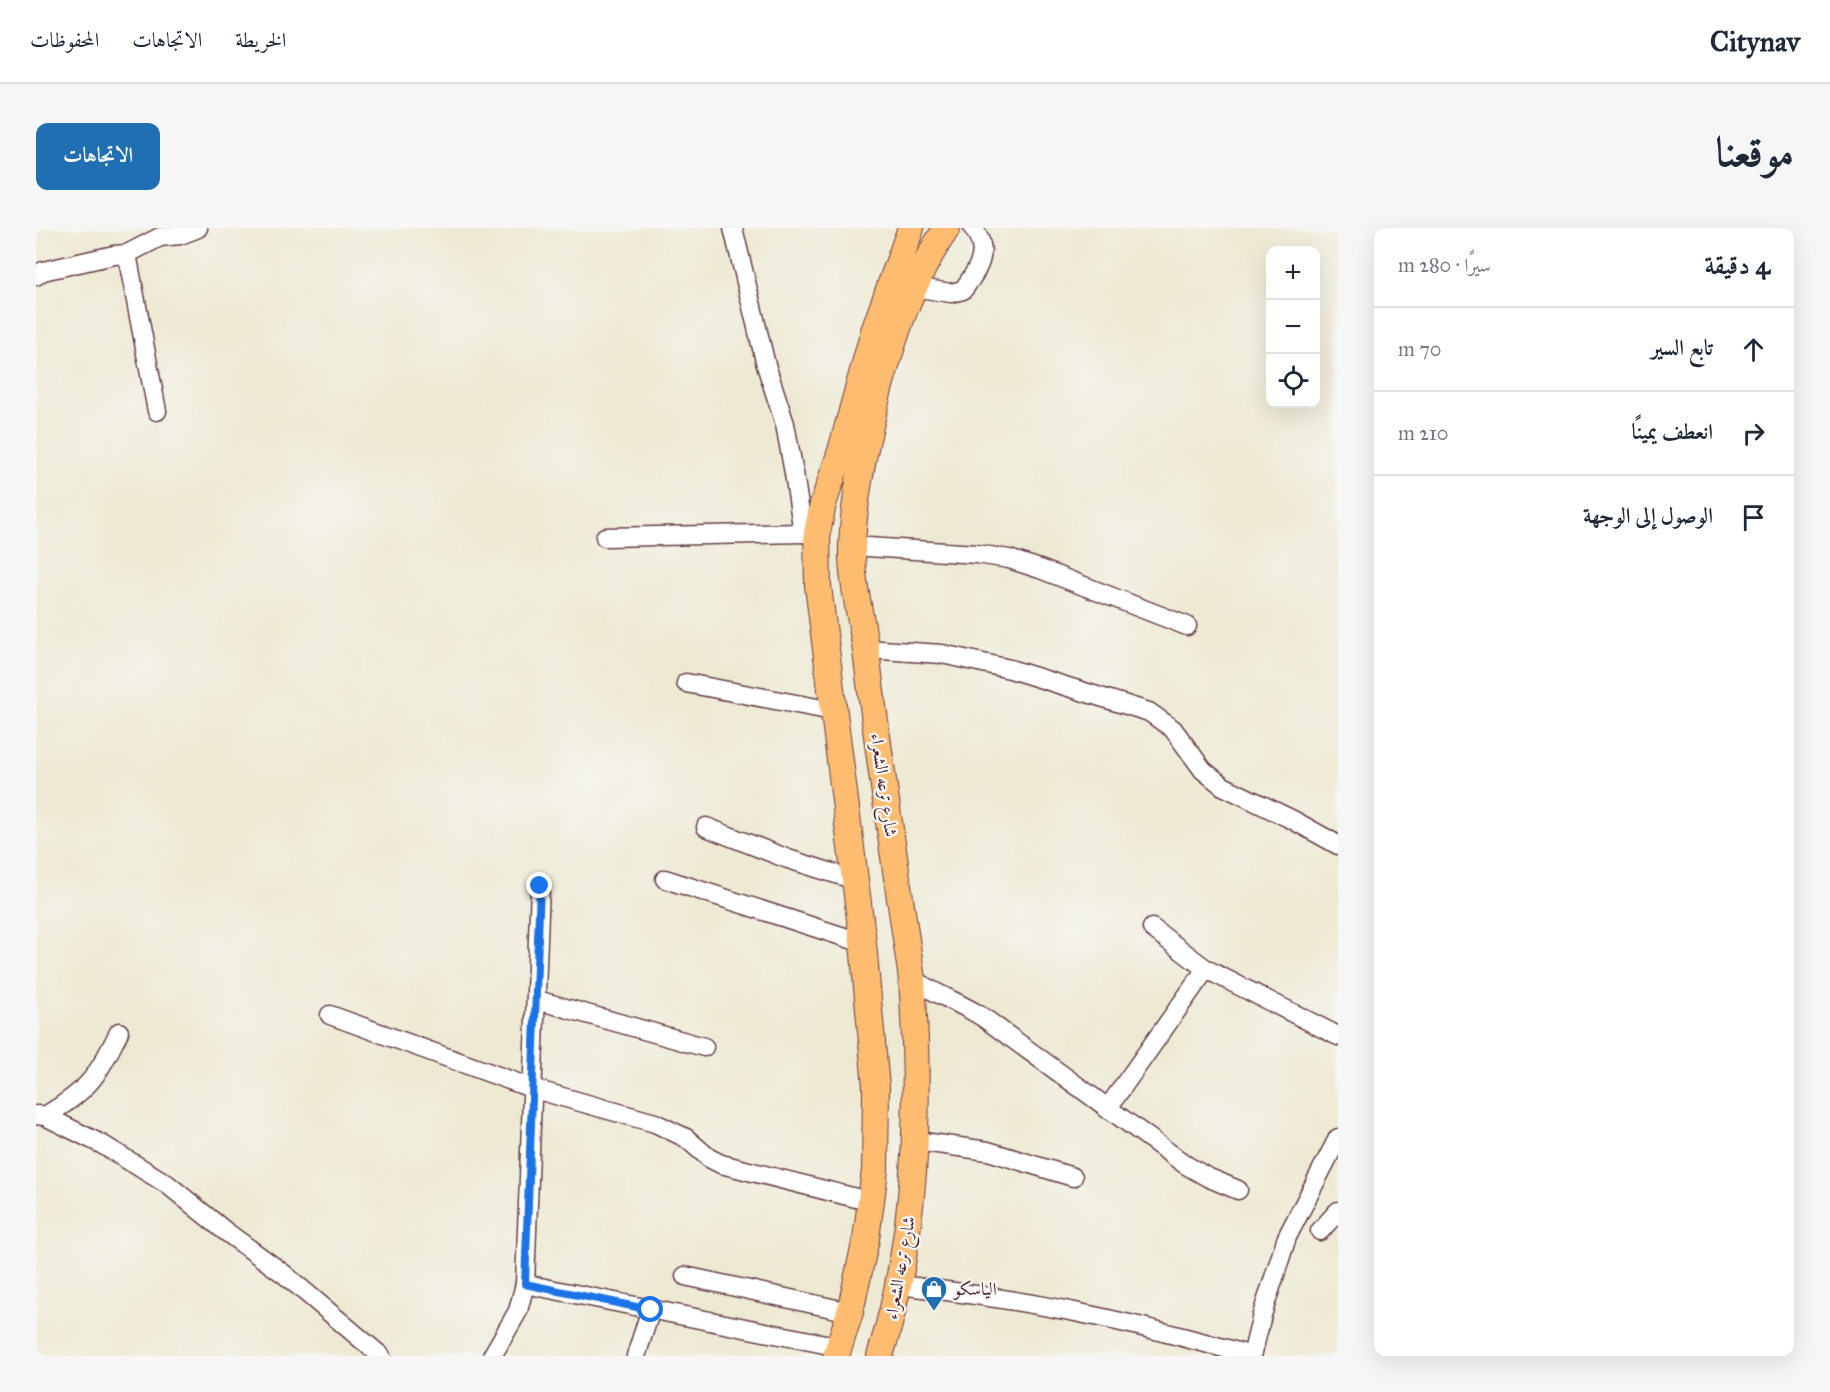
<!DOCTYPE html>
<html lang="ar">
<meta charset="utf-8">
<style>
:root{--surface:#fff;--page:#f6f6f7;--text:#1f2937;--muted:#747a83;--line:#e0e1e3;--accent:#1f6fb2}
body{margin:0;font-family:"IM FELL Great Primer",Amiri,serif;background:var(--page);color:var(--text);direction:rtl}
.controls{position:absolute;right:18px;top:18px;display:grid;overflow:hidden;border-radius:12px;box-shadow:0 6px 24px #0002}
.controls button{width:54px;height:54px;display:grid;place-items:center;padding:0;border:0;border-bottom:2px solid var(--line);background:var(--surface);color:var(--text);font:30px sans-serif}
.stop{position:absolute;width:18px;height:18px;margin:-14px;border:4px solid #1a73e8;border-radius:50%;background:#fff}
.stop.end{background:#1a73e8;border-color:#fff;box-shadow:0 2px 6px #0008}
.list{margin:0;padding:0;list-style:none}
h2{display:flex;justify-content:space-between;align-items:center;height:78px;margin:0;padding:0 24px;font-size:26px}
h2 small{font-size:20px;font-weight:400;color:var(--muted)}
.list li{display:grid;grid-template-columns:39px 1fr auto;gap:18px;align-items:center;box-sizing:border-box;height:84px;padding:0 24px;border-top:2px solid var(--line)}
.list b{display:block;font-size:22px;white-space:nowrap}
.list em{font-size:20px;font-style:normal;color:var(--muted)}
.icon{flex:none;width:33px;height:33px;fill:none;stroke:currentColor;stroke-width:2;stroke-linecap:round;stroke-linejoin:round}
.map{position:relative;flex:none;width:1302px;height:1128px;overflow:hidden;direction:ltr;border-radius:12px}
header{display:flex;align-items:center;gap:36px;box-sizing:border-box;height:84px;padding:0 30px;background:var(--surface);border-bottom:2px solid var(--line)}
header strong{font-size:28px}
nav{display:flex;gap:33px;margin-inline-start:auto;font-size:21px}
.intro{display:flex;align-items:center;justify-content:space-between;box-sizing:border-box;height:144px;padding:0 36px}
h1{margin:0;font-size:42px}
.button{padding:15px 27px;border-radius:12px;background:var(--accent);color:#fff;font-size:21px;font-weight:700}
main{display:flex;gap:36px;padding:0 36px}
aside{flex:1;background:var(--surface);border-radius:12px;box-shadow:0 6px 24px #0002}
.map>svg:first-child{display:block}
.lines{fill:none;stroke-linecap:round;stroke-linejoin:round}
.minor-casing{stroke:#633d44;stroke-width:21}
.highway-casing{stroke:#633d44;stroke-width:28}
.minor{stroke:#fff;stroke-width:18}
.highway{stroke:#febc70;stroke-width:26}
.route{stroke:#1a73e8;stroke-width:8}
.labels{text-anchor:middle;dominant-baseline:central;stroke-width:4.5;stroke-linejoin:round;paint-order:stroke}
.street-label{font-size:18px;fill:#4a1f2b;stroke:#f6f6f2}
.poi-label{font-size:18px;fill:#4a1f2b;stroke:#f6f6f2;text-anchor:start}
</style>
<header>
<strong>Citynav</strong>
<nav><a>الخريطة</a><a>الاتجاهات</a><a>المحفوظات</a></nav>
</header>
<div class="intro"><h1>موقعنا</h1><a class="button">الاتجاهات</a></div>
<main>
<aside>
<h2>4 دقيقة<small>سيرًا · 280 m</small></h2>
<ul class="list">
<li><svg class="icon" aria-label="ahead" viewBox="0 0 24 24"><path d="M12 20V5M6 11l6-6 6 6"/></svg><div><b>تابع السير</b></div><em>70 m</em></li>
<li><svg class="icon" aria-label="right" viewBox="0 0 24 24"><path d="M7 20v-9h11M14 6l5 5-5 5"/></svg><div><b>انعطف يمينًا</b></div><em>210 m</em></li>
<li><svg class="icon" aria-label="arrive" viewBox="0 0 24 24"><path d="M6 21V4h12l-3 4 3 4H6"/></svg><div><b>الوصول إلى الوجهة</b></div></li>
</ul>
</aside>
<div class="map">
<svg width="1302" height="1128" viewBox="0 0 1302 1128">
<rect width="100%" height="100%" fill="#f6f6f2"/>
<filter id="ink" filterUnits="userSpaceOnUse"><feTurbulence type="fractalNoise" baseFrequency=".0167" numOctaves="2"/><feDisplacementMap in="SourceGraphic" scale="12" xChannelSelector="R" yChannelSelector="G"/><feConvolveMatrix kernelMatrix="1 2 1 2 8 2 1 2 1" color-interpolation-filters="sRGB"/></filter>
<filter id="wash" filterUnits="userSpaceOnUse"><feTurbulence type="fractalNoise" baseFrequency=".008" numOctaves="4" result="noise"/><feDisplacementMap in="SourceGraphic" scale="24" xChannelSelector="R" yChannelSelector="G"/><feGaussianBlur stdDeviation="1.35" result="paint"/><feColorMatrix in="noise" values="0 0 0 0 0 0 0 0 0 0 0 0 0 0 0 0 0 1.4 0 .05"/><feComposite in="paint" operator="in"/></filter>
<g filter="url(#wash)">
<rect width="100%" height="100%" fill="#eee9d3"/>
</g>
<g filter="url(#ink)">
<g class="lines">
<g class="minor-casing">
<g id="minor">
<polyline points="697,0 730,137 749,196 758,245 767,305 781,305"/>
<polyline points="91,26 121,183"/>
<polyline points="0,48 7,43 78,27 91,26 124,9 144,7 162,0"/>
<path d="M877,59l38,6 12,-3c15,-21 28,-38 10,-62"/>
<polyline points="569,309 767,305"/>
<polyline points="816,318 941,326 973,331 1004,341 1151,398"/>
<polyline points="830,421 906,426 974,441 1113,484 1137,501 1167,542 1187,558 1257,592 1302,617"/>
<polyline points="650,455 797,483"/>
<polyline points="670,599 752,631 819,652"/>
<polyline points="629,651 827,715"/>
<polyline points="1116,700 1170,741 1302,808"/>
<path d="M876,751c23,15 49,24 72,39l202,147 21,12 31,13"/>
<polyline points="501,772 668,819"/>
<polyline points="294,787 498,861 619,895 650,910 673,930 685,936 836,974"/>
<polyline points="1071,881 1170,741"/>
<polyline points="0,887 9,888 67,917 131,956 189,1003 248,1046 345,1128"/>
<path d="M9,888c44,-26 52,-39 74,-84"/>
<polyline points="880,913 952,923 1037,949"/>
<polyline points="1284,1003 1302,983"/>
<polyline points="649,1048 814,1084"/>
<polyline points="489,1056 804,1119"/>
<path d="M863,1057c59,7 118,15 176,27 59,12 118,27 177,44"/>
<polyline points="456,1128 482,1083 489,1056 504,658"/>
<polyline points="600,1128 615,1081"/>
<polyline points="1216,1128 1226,1087 1251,1009 1302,910"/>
</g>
</g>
<g class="highway-casing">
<g id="highway">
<polyline points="800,1128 814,1084 830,1011 839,942 840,859 827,715 782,358 781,305 787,276 805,223 838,103 875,0"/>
<path d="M844,1128c38,-122 40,-251 32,-377 -16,-107 -32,-213 -45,-320 -4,-37 -16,-74 -15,-112 2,-54 14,-109 28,-161 16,-56 33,-109 67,-158"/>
</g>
</g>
<use href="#minor" class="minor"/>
<use href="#highway" class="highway"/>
</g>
</g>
<g class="lines" filter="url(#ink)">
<polyline class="route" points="504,658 489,1056 615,1082"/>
</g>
<defs>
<g id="shop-pin" transform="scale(1.35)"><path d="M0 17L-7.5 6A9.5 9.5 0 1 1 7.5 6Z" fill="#1f6fb2" stroke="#f6f6f2"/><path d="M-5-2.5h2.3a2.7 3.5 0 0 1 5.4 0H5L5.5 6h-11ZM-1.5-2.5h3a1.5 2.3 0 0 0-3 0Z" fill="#fff"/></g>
</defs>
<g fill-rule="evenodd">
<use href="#shop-pin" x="898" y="1061"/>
</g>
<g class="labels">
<g class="street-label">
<text transform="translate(848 557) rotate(82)">شارع ترعه الشعراء</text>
<text transform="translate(864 1040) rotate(-80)">شارع ترعه الشعراء</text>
</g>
<g class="poi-label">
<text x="918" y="1061">الياسكو</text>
</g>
</g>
</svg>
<div class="controls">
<button>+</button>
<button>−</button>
<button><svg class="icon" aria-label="locate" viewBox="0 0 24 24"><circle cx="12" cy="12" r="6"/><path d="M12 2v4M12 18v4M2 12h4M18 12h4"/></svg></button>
</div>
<div class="stop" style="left:615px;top:1082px"></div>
<div class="stop end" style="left:504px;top:658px"></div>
</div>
</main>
